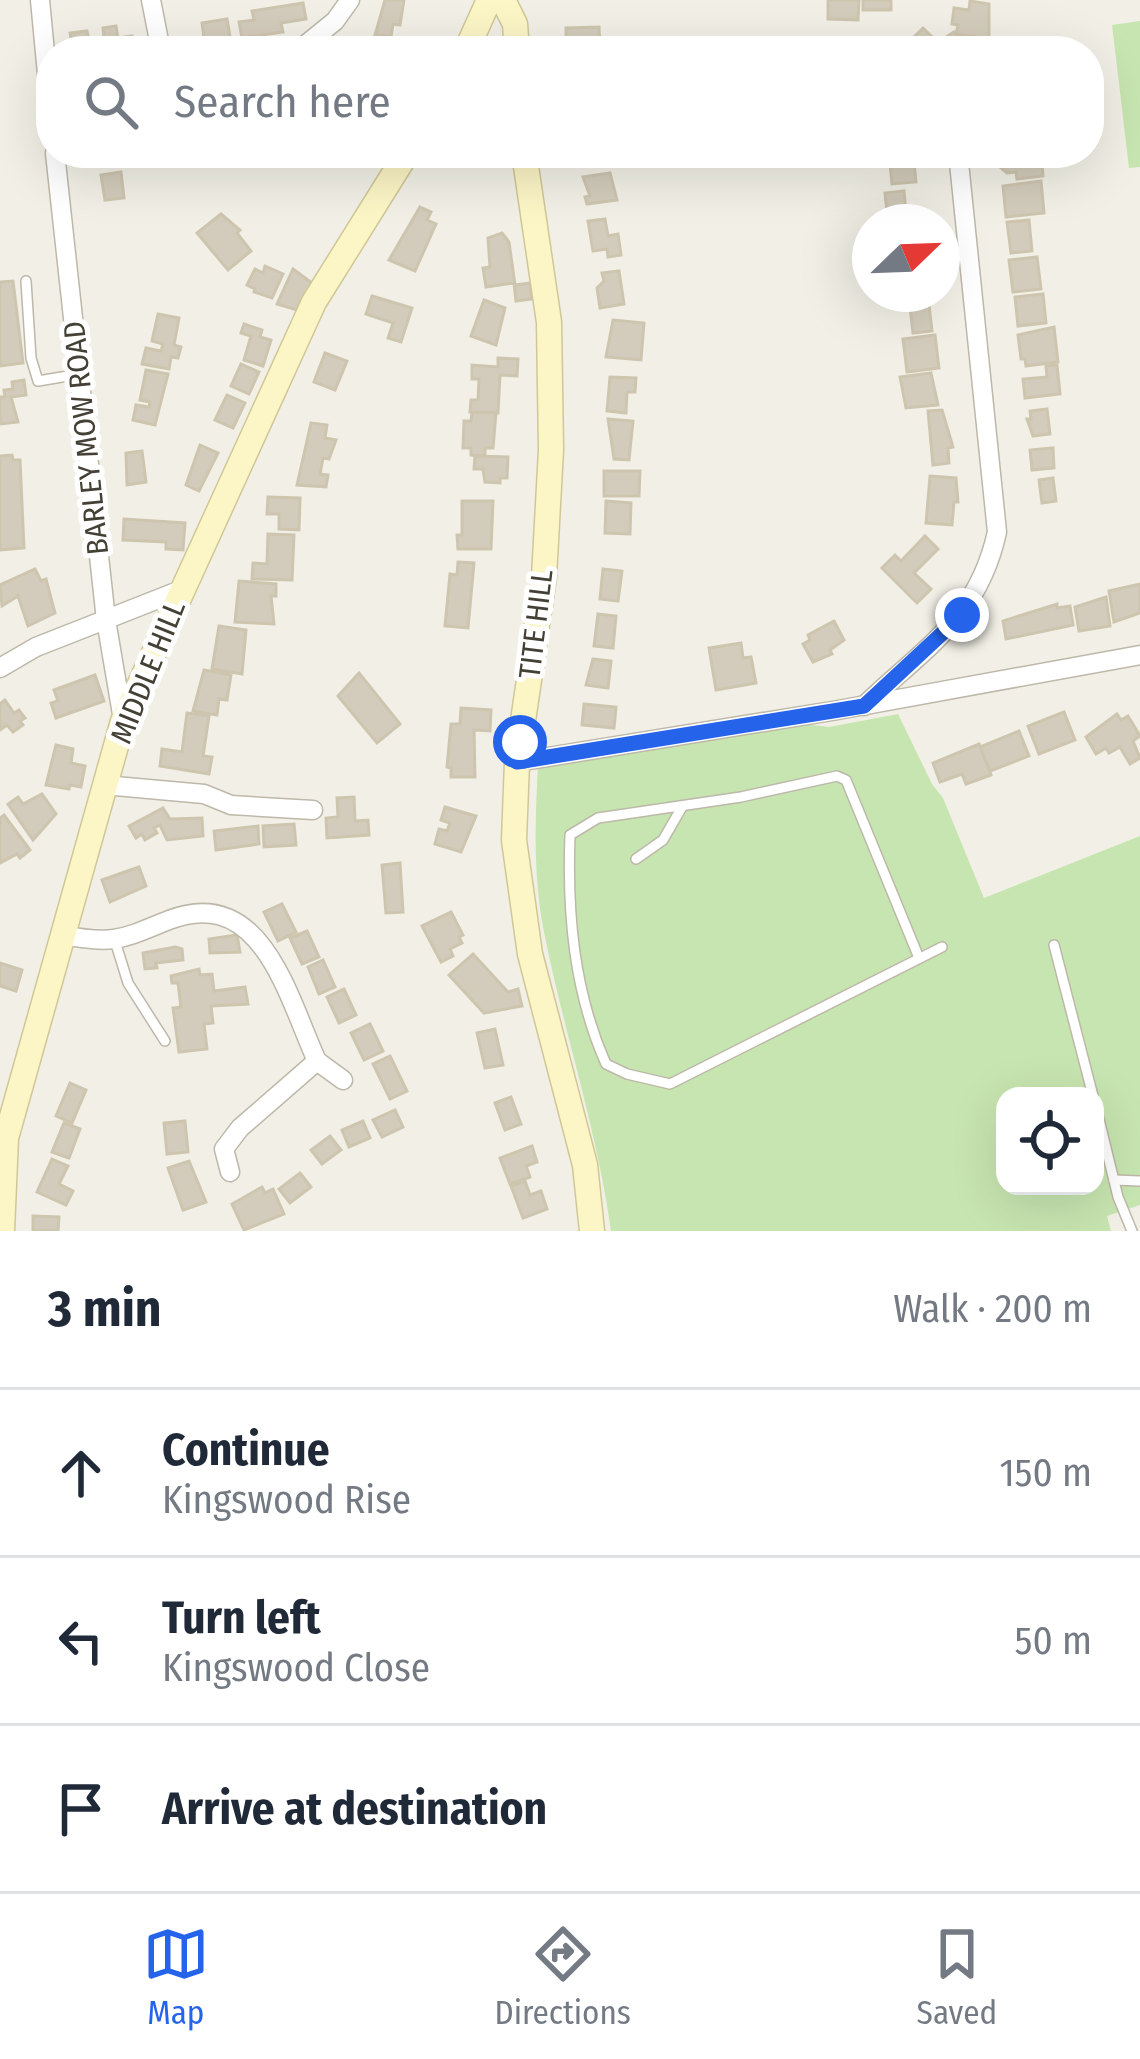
<!DOCTYPE html>
<meta charset="utf-8">
<style>
:root{--surface:#fff;--page:#f6f6f7;--text:#1f2937;--muted:#747a83;--line:#e0e1e3;--accent:#2563eb}
body{margin:0;font-family:"Fira Sans Condensed",sans-serif;background:var(--page);color:var(--text)}
.controls{position:absolute;right:36px;bottom:36px;display:grid;overflow:hidden;border-radius:24px;box-shadow:0 12px 48px #0002}
.controls button{width:108px;height:108px;display:grid;place-items:center;padding:0;border:0;border-bottom:3px solid var(--line);background:var(--surface);color:var(--text);font:60px sans-serif}
.compass{position:absolute;left:852px;top:204px;width:108px;height:108px;border-radius:50%;background:var(--surface);box-shadow:0 12px 48px #0002;rotate:67deg}
.stop{position:absolute;width:36px;height:36px;margin:-27px;border:9px solid #2563eb;border-radius:50%;background:#fff}
.stop.end{background:#2563eb;border-color:#fff;box-shadow:0 3px 12px #0008}
.list{margin:0;padding:0;list-style:none}
h2{display:flex;justify-content:space-between;align-items:center;height:156px;margin:0;padding:0 48px;font-size:51px}
h2 small{font-size:39px;font-weight:400;color:var(--muted)}
.list li{display:grid;grid-template-columns:78px 1fr auto;gap:36px;align-items:center;box-sizing:border-box;height:168px;padding:0 48px;border-top:3px solid var(--line)}
.list b{display:block;font-size:45px;white-space:nowrap}
.list p{margin:0;font-size:39px;white-space:nowrap;color:var(--muted)}
.list em{font-size:39px;font-style:normal;color:var(--muted)}
.icon{flex:none;width:66px;height:66px;fill:none;stroke:currentColor;stroke-width:2;stroke-linecap:round;stroke-linejoin:round}
.map{position:relative;flex:none;width:1140px;height:1231px;overflow:hidden}
.search{position:absolute;background:var(--surface);box-shadow:0 12px 48px #0002;left:36px;right:36px;top:36px;height:132px;display:flex;align-items:center;gap:30px;box-sizing:border-box;padding:0 42px;border-radius:48px;color:var(--muted);font-size:45px}
.sheet{height:660px;background:var(--surface)}
nav{display:flex;justify-content:space-around;align-items:center;box-sizing:border-box;height:168px;border-top:3px solid var(--line);background:var(--surface);font-size:33px;color:var(--muted)}
nav a{display:grid;justify-items:center;gap:6px}
nav .on{color:var(--accent)}
.map>svg:first-child{display:block}
.green{fill:#c7e5b0;fill-rule:evenodd}
.building{fill:#d3ccbc;stroke:#cec5af;stroke-width:3}
.lines{fill:none;stroke-linecap:round;stroke-linejoin:round}
.lane-casing{stroke:#bdb8a9;stroke-width:12}
.street-casing{stroke:#bdb8a9;stroke-width:21}
.secondary-casing{stroke:#d0c797;stroke-width:27}
.lane{stroke:#fff;stroke-width:9}
.street{stroke:#fff;stroke-width:18}
.secondary{stroke:#fcf5c6;stroke-width:24}
.route{stroke:#2563eb;stroke-width:15}
.labels{text-anchor:middle;dominant-baseline:central;stroke-width:10;stroke-linejoin:round;paint-order:stroke}
.street-label{font-size:30px;fill:#444035;stroke:#fff}
</style>
<div class="map">
<svg width="1140" height="1231" viewBox="0 0 1140 1231">
<rect width="100%" height="100%" fill="#f2f0e6"/>
<g class="green">
<polygon points="1140,21 1140,167 1129,168 1112,25"/>
<path d="M898,714l34,70 11,14 41,100 156,-62v369l-33,11 4,15h-500c-14,-102 -47,-198 -67,-299 -11,-55 -9,-111 -6,-166l212,-49 79,10zM1005,1096h90v90h-90z"/>
</g>
<g class="building">
<polygon points="385,0 404,0 400,25 393,24 391,37 375,35"/>
<polygon points="828,0 859,0 858,20 828,19"/>
<rect x="863" y="0" width="28" height="10"/>
<polygon points="970,1 989,4 989,39 956,34 958,25 952,24 954,8 969,10"/>
<polygon points="303,3 306,19 281,23 283,32 242,38 239,22 254,20 252,11"/>
<polygon points="227,19 231,42 205,45 202,23"/>
<polygon points="116,26 118,38 132,36 134,51 73,51 70,33 87,31 89,39 104,37 103,28"/>
<polygon points="599,27 600,44 608,44 609,51 566,51 566,28"/>
<polygon points="923,28 941,46 935,51 926,46 920,51 900,51"/>
<polygon points="954,32 966,44 959,51 950,51 940,41"/>
<polygon points="913,153 916,182 892,184 889,154"/>
<polygon points="1005,153 1041,153 1043,176 1017,179 1016,172 1007,173 1001,168"/>
<polygon points="121,172 124,198 105,200 101,175"/>
<polygon points="610,173 617,200 587,204 585,197 590,196 583,177"/>
<polygon points="1041,181 1044,213 1006,217 1003,186"/>
<polygon points="904,191 907,222 888,222 885,193"/>
<polygon points="420,207 431,212 427,220 436,224 415,271 389,260"/>
<polygon points="221,214 240,230 237,233 251,251 228,270 197,233"/>
<polygon points="605,219 608,236 618,234 621,255 608,257 607,249 593,251 588,221"/>
<polygon points="1029,220 1032,251 1011,253 1007,222"/>
<polygon points="502,233 509,242 515,285 530,283 532,299 516,301 514,283 486,287 483,268 490,267 488,238"/>
<polygon points="1037,257 1041,289 1013,292 1009,260"/>
<polygon points="265,266 283,274 272,298 254,292 255,289 247,285 255,269 263,273"/>
<polygon points="293,269 316,286 308,303 301,300 297,310 277,304"/>
<polygon points="619,271 624,304 600,308 597,288 604,281 602,273"/>
<polygon points="13,281 23,363 0,366 0,282"/>
<polygon points="1043,294 1046,323 1018,326 1015,297"/>
<polygon points="372,296 412,308 401,342 388,338 393,323 366,314"/>
<polygon points="484,300 505,308 496,345 471,336"/>
<polygon points="929,305 932,331 913,333 910,307"/>
<polygon points="158,314 179,318 174,345 181,347 178,358 171,357 169,369 142,364 146,348 161,351 163,344 152,341"/>
<polygon points="613,320 644,323 641,360 606,357"/>
<polygon points="244,324 262,330 260,337 271,340 263,366 244,360 251,336 241,333"/>
<polygon points="1054,327 1058,362 1026,366 1025,359 1021,359 1018,335"/>
<polygon points="935,335 939,368 907,372 903,339"/>
<polygon points="325,353 347,361 335,390 314,382"/>
<polygon points="498,358 518,359 517,376 500,375 498,413 470,412 471,400 478,400 479,379 472,379 472,365 498,367"/>
<polygon points="241,364 259,372 249,394 231,386"/>
<polygon points="1057,365 1060,394 1025,398 1023,379 1047,377 1046,366"/>
<polygon points="146,370 168,374 155,425 133,420 136,405 149,407 150,402 140,400"/>
<polygon points="931,373 938,405 906,408 900,377"/>
<polygon points="610,377 636,378 635,392 627,392 626,413 607,411"/>
<polygon points="24,380 26,395 11,397 18,422 0,424 0,397 5,397 4,390 13,389 12,382"/>
<polygon points="227,395 245,403 233,428 215,420"/>
<polygon points="1047,409 1050,434 1033,436 1027,419 1031,419 1030,411"/>
<polygon points="942,410 953,447 948,448 949,463 933,465 928,411"/>
<polygon points="472,412 496,413 493,448 485,448 485,456 471,455 471,448 463,448 464,421 471,421"/>
<polygon points="608,419 633,421 629,460 614,459"/>
<polygon points="311,423 327,425 325,438 336,440 329,459 323,458 320,474 328,475 326,487 297,485"/>
<polygon points="200,445 218,453 199,491 186,485"/>
<polygon points="1053,448 1054,468 1032,470 1030,450"/>
<polygon points="142,451 146,482 127,485 126,453"/>
<polygon points="12,455 13,460 20,460 24,548 0,550 0,456"/>
<polygon points="475,456 508,457 507,478 500,478 500,483 485,482 483,469 474,469"/>
<polygon points="604,471 640,471 639,496 604,496"/>
<polygon points="930,476 956,478 958,502 954,502 952,525 926,523"/>
<polygon points="1053,478 1056,501 1042,503 1039,480"/>
<polygon points="268,497 300,498 299,530 279,529 279,514 267,514"/>
<polygon points="462,501 493,501 491,549 458,549 457,535 462,535"/>
<polygon points="606,501 631,503 630,534 605,533"/>
<polygon points="124,519 185,523 183,550 166,549 166,542 123,540"/>
<polygon points="268,534 294,535 292,580 252,579 253,563 267,564"/>
<polygon points="925,536 938,549 914,573 931,589 917,603 882,568 895,555 901,561"/>
<polygon points="458,562 474,563 468,628 445,626 450,574 457,575"/>
<polygon points="35,569 41,581 46,579 55,613 28,626 18,596 2,606 0,585"/>
<polygon points="603,569 622,571 618,601 600,599"/>
<polygon points="239,581 276,584 276,596 271,596 274,624 235,622"/>
<polygon points="1140,584 1140,613 1114,622 1109,591"/>
<polygon points="1106,597 1110,626 1079,631 1075,607"/>
<polygon points="1057,604 1057,608 1070,606 1073,625 1006,639 1003,621"/>
<polygon points="598,614 616,616 613,648 594,646"/>
<polygon points="834,621 844,640 830,650 832,654 813,662 803,644 810,640 808,635"/>
<polygon points="219,626 246,630 242,674 212,669"/>
<polygon points="741,643 743,658 751,657 756,683 716,690 709,648"/>
<polygon points="593,659 611,661 608,688 586,685"/>
<polygon points="204,670 231,675 227,700 219,699 217,715 193,711"/>
<polygon points="359,673 400,724 377,743 338,696"/>
<polygon points="95,675 104,701 56,718 51,703 58,701 54,690"/>
<polygon points="5,700 14,713 19,710 25,718 20,721 23,725 13,732 7,725 0,730 0,704"/>
<polygon points="584,704 616,707 614,728 582,725"/>
<polygon points="461,708 491,710 490,731 474,730 475,777 451,777 451,768 447,767 451,724 460,724"/>
<polygon points="1064,712 1075,740 1039,754 1028,726"/>
<polygon points="187,713 209,716 203,756 212,757 209,774 160,766 162,749 182,752"/>
<polygon points="1117,714 1121,720 1128,716 1140,736 1133,741 1140,758 1130,764 1120,747 1109,753 1106,748 1096,754 1086,737"/>
<polygon points="1019,731 1029,756 990,771 980,747"/>
<polygon points="979,744 991,775 966,784 962,774 940,782 933,763"/>
<polygon points="56,745 73,749 71,763 85,766 81,787 70,785 69,789 46,785"/>
<polygon points="42,794 56,814 33,840 8,804 18,797 23,804"/>
<polygon points="354,797 355,821 368,820 369,835 327,838 326,818 338,817 337,798"/>
<polygon points="445,807 476,816 461,852 435,844 439,829 447,831 450,823 441,820"/>
<polygon points="163,808 170,819 202,818 203,836 167,840 160,825 154,828 157,833 145,840 142,834 136,838 129,826"/>
<polygon points="4,815 30,850 20,858 17,854 0,863 0,818"/>
<polygon points="294,824 296,845 264,847 263,826"/>
<polygon points="258,826 259,844 216,850 214,831"/>
<polygon points="400,863 403,912 386,913 382,865"/>
<polygon points="139,867 146,886 110,902 102,880"/>
<polygon points="282,904 296,932 278,941 264,912"/>
<polygon points="451,912 463,935 459,937 462,943 450,949 453,956 441,962 422,926"/>
<polygon points="307,931 319,957 302,964 290,938"/>
<polygon points="237,935 240,952 210,953 209,939"/>
<polygon points="175,947 182,949 183,960 156,963 157,968 145,969 143,953"/>
<polygon points="473,954 508,992 518,989 522,1006 484,1013 449,975"/>
<polygon points="323,960 335,987 319,994 308,967"/>
<polygon points="0,963 22,970 16,991 0,986"/>
<polygon points="199,969 200,975 212,974 214,991 245,987 248,1004 211,1006 213,1023 204,1024 207,1049 179,1052 173,1008 181,1007 178,983 172,983 171,976"/>
<polygon points="344,989 356,1015 339,1023 327,997"/>
<polygon points="370,1024 383,1051 364,1060 351,1033"/>
<polygon points="495,1029 503,1065 485,1068 477,1033"/>
<polygon points="390,1056 407,1091 390,1099 373,1064"/>
<polygon points="70,1083 86,1090 72,1123 56,1116"/>
<polygon points="511,1097 521,1124 505,1130 495,1103"/>
<polygon points="395,1110 403,1127 382,1137 373,1120"/>
<polygon points="185,1121 188,1152 167,1154 164,1123"/>
<polygon points="363,1121 370,1138 349,1147 342,1130"/>
<polygon points="64,1123 80,1129 69,1158 52,1152"/>
<polygon points="330,1136 341,1150 322,1164 311,1150"/>
<polygon points="532,1146 537,1162 526,1166 530,1177 510,1184 500,1158"/>
<polygon points="52,1159 68,1166 59,1184 73,1191 66,1205 37,1192"/>
<polygon points="189,1161 206,1202 183,1210 168,1168"/>
<polygon points="300,1173 311,1187 290,1203 279,1189"/>
<polygon points="525,1181 530,1195 541,1191 547,1209 523,1218 511,1186"/>
<polygon points="262,1187 265,1193 273,1189 284,1214 244,1230 232,1204"/>
<polygon points="33,1216 59,1217 58,1231 33,1231"/>
</g>
<g class="lines">
<g class="lane-casing">
<g id="lane">
<polyline points="26,281 31,358 38,381 80,374"/>
<polyline points="636,859 663,840 682,807"/>
<polyline points="115,941 128,983 165,1041"/>
<polyline points="1054,945 1093,1096"/>
<path d="M919,958l-73,-178 -9,-4 -96,21 -143,21 -28,17c-3,79 4,157 36,229l21,10 43,10 272,-137"/>
<polyline points="1095,1103 1118,1197 1132,1231"/>
<polyline points="1114,1180 1140,1181"/>
</g>
</g>
<g class="street-casing">
<g id="street">
<polyline points="40,0 51,116"/>
<polyline points="151,0 161,51"/>
<polyline points="298,51 335,21 350,0"/>
<polyline points="55,153 106,620 123,720"/>
<polyline points="0,668 36,647 181,590"/>
<path d="M864,706c60,-58 114,-87 133,-174l-39,-379"/>
<polyline points="517,762 838,710 1140,655"/>
<polyline points="104,785 204,794 231,805 313,810"/>
<path d="M62,935c53,10 60,4 107,-15 93,-36 119,78 148,141l-77,67 -16,21 6,23"/>
<polyline points="317,1061 343,1080"/>
</g>
</g>
<g class="secondary-casing">
<g id="secondary">
<polyline points="503,0 515,24 517,51"/>
<polyline points="466,51 489,0"/>
<polyline points="524,153 549,322 551,450 544,577 517,762 514,840 530,954 585,1165 592,1231"/>
<polyline points="2,1231 6,1138 123,721 314,302 407,153"/>
</g>
</g>
<use href="#lane" class="lane"/>
<use href="#street" class="street"/>
<use href="#secondary" class="secondary"/>
</g>
<g class="lines">
<polyline class="route" points="520,742 517,762 864,706 962,615"/>
</g>
<g class="labels">
<g class="street-label">
<text transform="translate(86 438) rotate(-96)">BARLEY MOW ROAD</text>
<text transform="translate(536 624) rotate(-83)">TITE HILL</text>
<text transform="translate(148 672) rotate(-68)">MIDDLE HILL</text>
</g>
</g>
</svg>
<div class="controls">
<button><svg class="icon" aria-label="locate" viewBox="0 0 24 24"><circle cx="12" cy="12" r="6"/><path d="M12 2v4M12 18v4M2 12h4M18 12h4"/></svg></button>
</div>
<svg class="compass" viewBox="-18 -18 36 36"><path d="M0-13l5 13h-10z" fill="#e53935"/><path d="M0 13l5-13h-10z" fill="#747a83"/></svg>
<div class="stop" style="left:520px;top:742px"></div>
<div class="stop end" style="left:962px;top:615px"></div>
<div class="search"><svg class="icon" aria-label="search" viewBox="0 0 24 24"><circle cx="10" cy="10" r="6"/><path d="M15 15l6 6"/></svg>Search here</div>
</div>
<section class="sheet">
<h2>3 min<small>Walk · 200 m</small></h2>
<ul class="list">
<li><svg class="icon" aria-label="ahead" viewBox="0 0 24 24"><path d="M12 20V5M6 11l6-6 6 6"/></svg><div><b>Continue</b><p>Kingswood Rise</p></div><em>150 m</em></li>
<li><svg class="icon" aria-label="left" viewBox="0 0 24 24"><path d="M17 20v-9H6M10 6l-5 5 5 5"/></svg><div><b>Turn left</b><p>Kingswood Close</p></div><em>50 m</em></li>
<li><svg class="icon" aria-label="arrive" viewBox="0 0 24 24"><path d="M6 21V4h12l-3 4 3 4H6"/></svg><div><b>Arrive at destination</b></div></li>
</ul>
</section>
<nav>
<a class="on"><svg class="icon" aria-label="map" viewBox="0 0 24 24"><path d="M3 6l6-2 6 2 6-2v14l-6 2-6-2-6 2zM9 4v14M15 6v14"/></svg>Map</a>
<a><svg class="icon" aria-label="directions" viewBox="0 0 24 24"><path d="M12 3l9 9-9 9-9-9zM9 14v-3h6M13 9l2 2-2 2"/></svg>Directions</a>
<a><svg class="icon" aria-label="saved" viewBox="0 0 24 24"><path d="M7 4h10v16l-5-4-5 4z"/></svg>Saved</a>
</nav>
